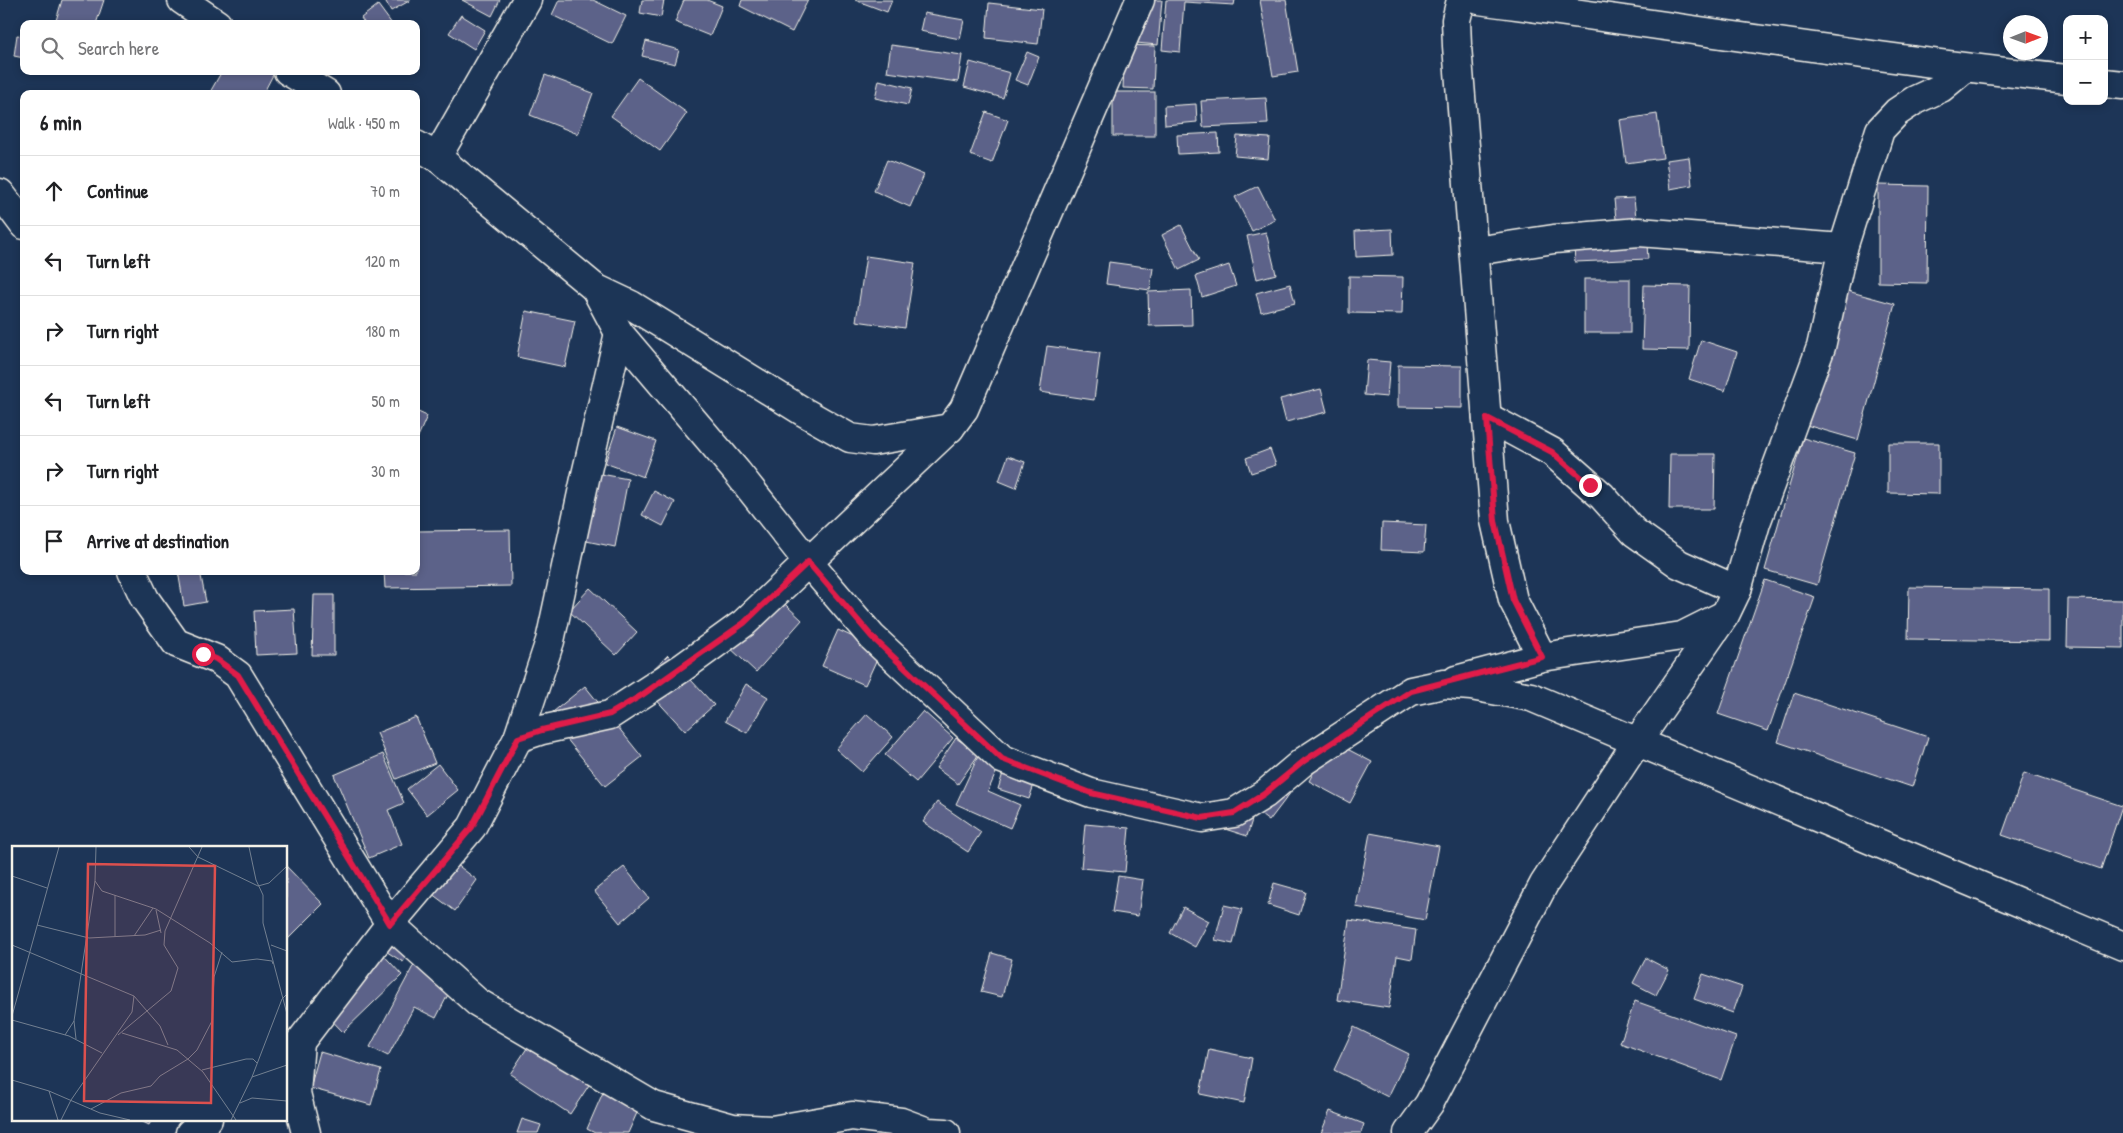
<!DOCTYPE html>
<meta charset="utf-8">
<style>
:root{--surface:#fff;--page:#f2f2f2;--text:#202124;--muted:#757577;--line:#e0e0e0}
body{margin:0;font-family:"Patrick Hand",sans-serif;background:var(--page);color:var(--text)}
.controls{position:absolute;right:15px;top:15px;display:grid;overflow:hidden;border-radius:10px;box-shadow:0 2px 8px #0003}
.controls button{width:45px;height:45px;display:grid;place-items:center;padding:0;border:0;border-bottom:1px solid var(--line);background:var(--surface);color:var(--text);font:25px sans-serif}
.compass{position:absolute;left:2003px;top:15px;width:45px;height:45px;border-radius:50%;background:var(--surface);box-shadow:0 2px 8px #0003;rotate:89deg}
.stop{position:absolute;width:15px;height:15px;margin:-11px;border:4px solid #e11d48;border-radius:50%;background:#fff}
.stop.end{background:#e11d48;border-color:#fff;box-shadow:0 1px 5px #0008}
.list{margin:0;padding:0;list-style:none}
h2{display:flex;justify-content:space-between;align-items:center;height:65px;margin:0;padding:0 20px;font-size:21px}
h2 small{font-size:16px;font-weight:400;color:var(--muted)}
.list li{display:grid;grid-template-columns:32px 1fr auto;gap:15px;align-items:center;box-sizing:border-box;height:70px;padding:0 20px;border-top:1px solid var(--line)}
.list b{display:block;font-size:19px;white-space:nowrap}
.list em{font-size:16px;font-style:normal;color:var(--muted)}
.icon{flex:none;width:28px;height:28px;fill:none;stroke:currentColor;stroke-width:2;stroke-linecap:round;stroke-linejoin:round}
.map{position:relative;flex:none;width:2123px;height:1133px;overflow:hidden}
.search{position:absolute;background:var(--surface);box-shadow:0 2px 8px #0003;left:20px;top:20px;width:400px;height:55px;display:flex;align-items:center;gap:12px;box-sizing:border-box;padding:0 18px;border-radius:10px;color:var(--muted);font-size:19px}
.panel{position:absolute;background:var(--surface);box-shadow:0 2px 8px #0003;left:20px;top:90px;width:400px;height:485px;border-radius:10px}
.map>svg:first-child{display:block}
.building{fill:#5b6289;stroke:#f4f1e8}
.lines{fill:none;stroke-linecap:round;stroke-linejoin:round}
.street-casing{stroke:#f4f1e8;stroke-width:31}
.street{stroke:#1d3557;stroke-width:28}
.route{stroke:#e11d48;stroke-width:6}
.inset-road{fill:none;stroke:#738091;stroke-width:1}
.view{fill:#dc504e;fill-opacity:0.15;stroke:#dc504e;stroke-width:2.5}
.inset-edge{fill:none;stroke:#f4f1e8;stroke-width:2.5}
</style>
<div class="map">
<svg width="2123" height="1133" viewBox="0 0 2123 1133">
<rect width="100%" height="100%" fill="#1d3557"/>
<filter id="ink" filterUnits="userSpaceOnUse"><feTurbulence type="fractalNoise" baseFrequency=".02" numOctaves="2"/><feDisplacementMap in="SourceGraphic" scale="10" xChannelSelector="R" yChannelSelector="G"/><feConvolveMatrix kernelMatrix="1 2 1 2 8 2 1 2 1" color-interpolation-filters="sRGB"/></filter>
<g filter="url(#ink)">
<g class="building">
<polygon points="62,0 104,0 96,24 55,24"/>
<polygon points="385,0 411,0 391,11"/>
<polygon points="462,0 500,0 492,16"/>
<polygon points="559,0 593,0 626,16 612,44 552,15"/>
<polygon points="642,0 664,0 661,17 640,13"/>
<polygon points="684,0 707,0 722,6 710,36 675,22"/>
<polygon points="742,0 808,0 792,32 740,6"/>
<polygon points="855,0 892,0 887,12"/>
<polygon points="1140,0 1162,0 1158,45 1136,43"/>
<polygon points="1166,0 1235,0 1234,5 1184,2 1180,52 1162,50"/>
<polygon points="1260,0 1286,0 1298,72 1273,76"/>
<polygon points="989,3 1042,9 1038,44 986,38"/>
<polygon points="378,5 392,24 365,24 361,18"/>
<polygon points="924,13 964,20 960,39 920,31"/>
<polygon points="461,15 485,30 474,49 449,33"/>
<polygon points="17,35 24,36 24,58 14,56"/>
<polygon points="646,41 679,50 675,64 642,56"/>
<polygon points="891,45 962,55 958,82 887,72"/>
<polygon points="1125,45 1155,46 1153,89 1123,88"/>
<polygon points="1027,52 1039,57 1028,85 1015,80"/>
<polygon points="970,62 1010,73 1003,98 964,87"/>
<polygon points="222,71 275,71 263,94 209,94"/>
<polygon points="545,75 593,93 578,134 530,115"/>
<polygon points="638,78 687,113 660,151 611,116"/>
<polygon points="879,80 912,88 908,105 875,98"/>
<rect x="1113" y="92" width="42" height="44"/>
<polygon points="1266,98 1268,124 1203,127 1201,101"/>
<polygon points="1196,104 1197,122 1165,125 1164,106"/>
<polygon points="986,112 1008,120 992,163 970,155"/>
<polygon points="1657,114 1663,158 1626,163 1620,120"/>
<polygon points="1218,133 1219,152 1178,154 1177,135"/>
<polygon points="1237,136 1270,138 1268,159 1235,156"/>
<polygon points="1689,157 1692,185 1670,189 1666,160"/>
<polygon points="887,160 924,175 910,207 874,191"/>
<polygon points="1878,185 1928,186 1927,283 1878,282"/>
<polygon points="1258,186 1275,220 1252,231 1235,197"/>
<polygon points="1634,198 1636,218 1616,219 1614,199"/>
<polygon points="1181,225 1199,260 1179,270 1162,235"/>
<polygon points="1392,229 1393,255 1356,257 1355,231"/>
<polygon points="1646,229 1648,259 1575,262 1573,232"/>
<polygon points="1266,232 1276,274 1257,279 1247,236"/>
<polygon points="866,256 915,263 905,328 856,321"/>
<polygon points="1109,262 1153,268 1150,290 1106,284"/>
<polygon points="1229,265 1236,286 1202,297 1196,276"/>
<polygon points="1349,276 1403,277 1402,314 1349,313"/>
<rect x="1584" y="279" width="46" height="54"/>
<polygon points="1290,284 1295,303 1261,312 1256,293"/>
<polygon points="1644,285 1690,286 1689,350 1642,349"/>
<polygon points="1191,290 1192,325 1149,326 1148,292"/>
<polygon points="1844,290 1895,304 1858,440 1806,425"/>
<polygon points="526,311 575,321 565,367 517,357"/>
<polygon points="1701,340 1737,352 1725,391 1689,379"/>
<polygon points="1047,346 1100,353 1094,400 1040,392"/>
<polygon points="1367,360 1390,362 1387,397 1364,395"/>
<polygon points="1398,365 1462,366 1462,408 1398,407"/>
<polygon points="1321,389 1327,412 1286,422 1280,399"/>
<polygon points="416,411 427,416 417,439 416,439"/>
<polygon points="617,427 656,441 643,477 605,463"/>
<polygon points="1803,438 1855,453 1817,585 1765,570"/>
<polygon points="1888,443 1939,443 1939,494 1888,493"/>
<polygon points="1270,449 1276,465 1251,473 1246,458"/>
<polygon points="1670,454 1715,454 1714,509 1669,509"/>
<polygon points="1008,456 1025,462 1016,488 999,481"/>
<polygon points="590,472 628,479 615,547 577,539"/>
<polygon points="654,491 675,502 663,526 642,515"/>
<polygon points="1382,523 1426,525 1424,552 1381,550"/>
<polygon points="510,530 511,586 385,588 384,571 416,571 416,531"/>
<polygon points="178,571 200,571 206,602 184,606"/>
<polygon points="1765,580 1815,597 1768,731 1718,714"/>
<polygon points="1909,587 2049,589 2049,641 1908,639"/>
<polygon points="590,588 637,632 616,655 569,611"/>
<polygon points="774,594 802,620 756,672 728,646"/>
<polygon points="314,595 334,595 334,655 312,655"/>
<polygon points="2068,599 2123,600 2123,648 2067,647"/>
<polygon points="294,609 297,653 256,655 254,611"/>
<polygon points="838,630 881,650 865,685 822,666"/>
<polygon points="668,655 714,705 685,731 640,682"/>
<polygon points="746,684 768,697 747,733 725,721"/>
<polygon points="585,686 642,757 605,786 548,716"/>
<polygon points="1794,693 1928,737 1912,787 1778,742"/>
<polygon points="923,711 953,738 916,782 885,755"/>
<polygon points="867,714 893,737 862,772 836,749"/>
<polygon points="416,717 435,763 396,779 377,733"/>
<polygon points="956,738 979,754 958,784 936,768"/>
<polygon points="1330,740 1372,762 1350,803 1309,781"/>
<polygon points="981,750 1002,759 988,791 1020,805 1010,828 956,804"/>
<polygon points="1010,751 1042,762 1029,799 998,789"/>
<polygon points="383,754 404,803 388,810 402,844 369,858 334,775"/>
<polygon points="438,764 458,790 427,815 407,789"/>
<polygon points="2024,773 2122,806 2101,869 2002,835"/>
<polygon points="1276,781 1291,792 1269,821 1254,810"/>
<polygon points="937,802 981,832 968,852 923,822"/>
<polygon points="1211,807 1252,820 1247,836 1206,823"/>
<polygon points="1085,824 1129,828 1125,872 1081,868"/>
<polygon points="1370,833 1439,846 1425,920 1356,907"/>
<polygon points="439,851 477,880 455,911 416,882"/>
<polygon points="286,866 323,904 286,941"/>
<polygon points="624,867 649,898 620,923 594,891"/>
<polygon points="1118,876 1143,880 1138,916 1112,912"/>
<polygon points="1274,883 1306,892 1299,915 1268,905"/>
<polygon points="1224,905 1242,909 1233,944 1215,940"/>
<polygon points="1183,907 1209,921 1195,947 1170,933"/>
<polygon points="1349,920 1416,930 1412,959 1397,956 1389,1008 1337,1000"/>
<polygon points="395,930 415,941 403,962 384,950"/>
<polygon points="378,949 402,975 343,1032 319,1007"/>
<polygon points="992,953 1012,959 1002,997 981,992"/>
<polygon points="418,957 457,977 436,1018 414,1007 388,1056 370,1047"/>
<polygon points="1646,958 1669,970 1656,995 1633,983"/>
<polygon points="1703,974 1742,987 1733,1013 1694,999"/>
<polygon points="1635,1001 1736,1037 1721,1080 1620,1043"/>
<polygon points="1354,1027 1409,1054 1388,1097 1334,1070"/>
<polygon points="533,1039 593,1079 570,1114 510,1074"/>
<polygon points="1209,1049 1252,1058 1244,1103 1200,1094"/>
<polygon points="320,1052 381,1070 371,1105 310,1088"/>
<polygon points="604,1090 640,1106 628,1133 595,1133 587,1129"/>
<polygon points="1330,1111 1364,1124 1361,1133 1321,1133"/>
<polygon points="137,1119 152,1119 149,1125"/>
<polygon points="522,1119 541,1125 538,1133 517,1133"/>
</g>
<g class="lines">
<g class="street-casing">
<g id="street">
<polyline points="182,0 217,24"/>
<polyline points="1461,0 1456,20 1457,46 1495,521 1513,600 1542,657"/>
<path d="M1479,0c196,26 391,58 588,79"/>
<polyline points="288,71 326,94"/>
<polyline points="2104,83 2123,85"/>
<polyline points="416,145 437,157 595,288 631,305 804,412 850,438 873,441 950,428 964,409 1140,0"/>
<polyline points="437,157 527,0"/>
<polyline points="0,193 24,225"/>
<polyline points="1475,251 1554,239 1639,232 1843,248"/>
<polyline points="595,288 619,333 737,472 808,562 872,637 1002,759 1091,793 1202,818 1234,813 1265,794 1304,761 1411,691 1444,684 1471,686 1531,697 2123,946"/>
<polyline points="1487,417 1552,452 1602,496 1634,532 1679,564 1737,590"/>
<polyline points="132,571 145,599 176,643 216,659 238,675 390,924 477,1002 654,1106 733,1128 772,1130 852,1116 901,1122 928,1132 946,1133"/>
<polyline points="1456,680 1542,657 1682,636 1724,615"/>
<polyline points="518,738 542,730 610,715 682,668 744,623 950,428"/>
<polyline points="300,1042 296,1093 306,1133"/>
<polyline points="286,1056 300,1042 390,924 472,827 518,738 550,641 585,479 619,333"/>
<polyline points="190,1133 208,1119"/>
<polyline points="1408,1133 1429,1104 1544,884 1637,742 1725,615 1737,590 1756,523 1821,347 1843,248 1880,130 1897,112 1915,100 1941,88 1965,68"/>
</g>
</g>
<use href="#street" class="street"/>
</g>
</g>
<g class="lines" filter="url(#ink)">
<polyline class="route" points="203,654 216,659 238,675 390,924 472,827 518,738 542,730 610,714 642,695 744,623 808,562 872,637 1002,759 1091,793 1202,818 1234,813 1264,794 1304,761 1411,691 1542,657 1513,600 1495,521 1487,418 1552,452 1590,485"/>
</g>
<g transform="translate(12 846)">
<rect width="275" height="275" fill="#1d3557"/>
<path class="inset-road" d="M177,1l9,10 60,29 11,-3 18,-17M237,1l7,33 7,15v28l24,91M0,30l35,12M83,35l7,10 54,18 54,34 22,19 25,-3 15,2 1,3M144,64l5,23M25,79l52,13 56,-3 16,-5M122,90l19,-28M103,91v-42M0,99l122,51 -2,16 -61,88 -10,20M259,99l16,6M122,150l26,30 8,19M0,170l47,-169M0,174l57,16 33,17M110,187l55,17 26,22 33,48M53,189l9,-14M106,189l53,-44 7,-23 -14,-23 1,-14 37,-84M64,193l-2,-18 21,-140 1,-34M190,224l44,-11h7l4,4M240,231l35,-12M0,234l37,11 51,22 30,7M37,245l9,29M228,257l12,-5 35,3M79,263l30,-16 30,-7 9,-10 28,-17 9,-9 15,-29 2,-44 8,-25M219,274l21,-43 30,-78 5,-5"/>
<path class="view" d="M76,18l127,2 -4,237 -127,-2z"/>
<rect width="275" height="275" class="inset-edge"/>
</g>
</svg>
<div class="controls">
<button>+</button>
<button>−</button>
</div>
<svg class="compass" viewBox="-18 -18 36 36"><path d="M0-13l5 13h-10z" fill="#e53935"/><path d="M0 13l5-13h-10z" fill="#757577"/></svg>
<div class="stop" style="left:203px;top:654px"></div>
<div class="stop end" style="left:1590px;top:485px"></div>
<div class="search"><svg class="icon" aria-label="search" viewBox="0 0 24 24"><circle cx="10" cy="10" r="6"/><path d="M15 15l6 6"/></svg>Search here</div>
<section class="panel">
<h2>6 min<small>Walk · 450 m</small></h2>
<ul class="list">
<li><svg class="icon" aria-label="ahead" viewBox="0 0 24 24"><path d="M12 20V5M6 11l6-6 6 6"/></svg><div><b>Continue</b></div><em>70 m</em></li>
<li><svg class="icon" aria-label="left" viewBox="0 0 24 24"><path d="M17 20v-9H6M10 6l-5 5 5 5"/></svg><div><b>Turn left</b></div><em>120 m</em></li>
<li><svg class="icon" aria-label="right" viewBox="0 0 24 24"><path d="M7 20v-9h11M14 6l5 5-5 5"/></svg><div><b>Turn right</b></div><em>180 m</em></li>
<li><svg class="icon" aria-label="left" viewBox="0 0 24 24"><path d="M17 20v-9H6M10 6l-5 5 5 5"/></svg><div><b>Turn left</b></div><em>50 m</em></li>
<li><svg class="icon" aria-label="right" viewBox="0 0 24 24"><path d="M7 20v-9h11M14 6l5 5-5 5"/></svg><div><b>Turn right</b></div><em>30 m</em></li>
<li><svg class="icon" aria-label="arrive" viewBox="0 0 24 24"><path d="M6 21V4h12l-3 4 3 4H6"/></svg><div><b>Arrive at destination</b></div></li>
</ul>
</section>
</div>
